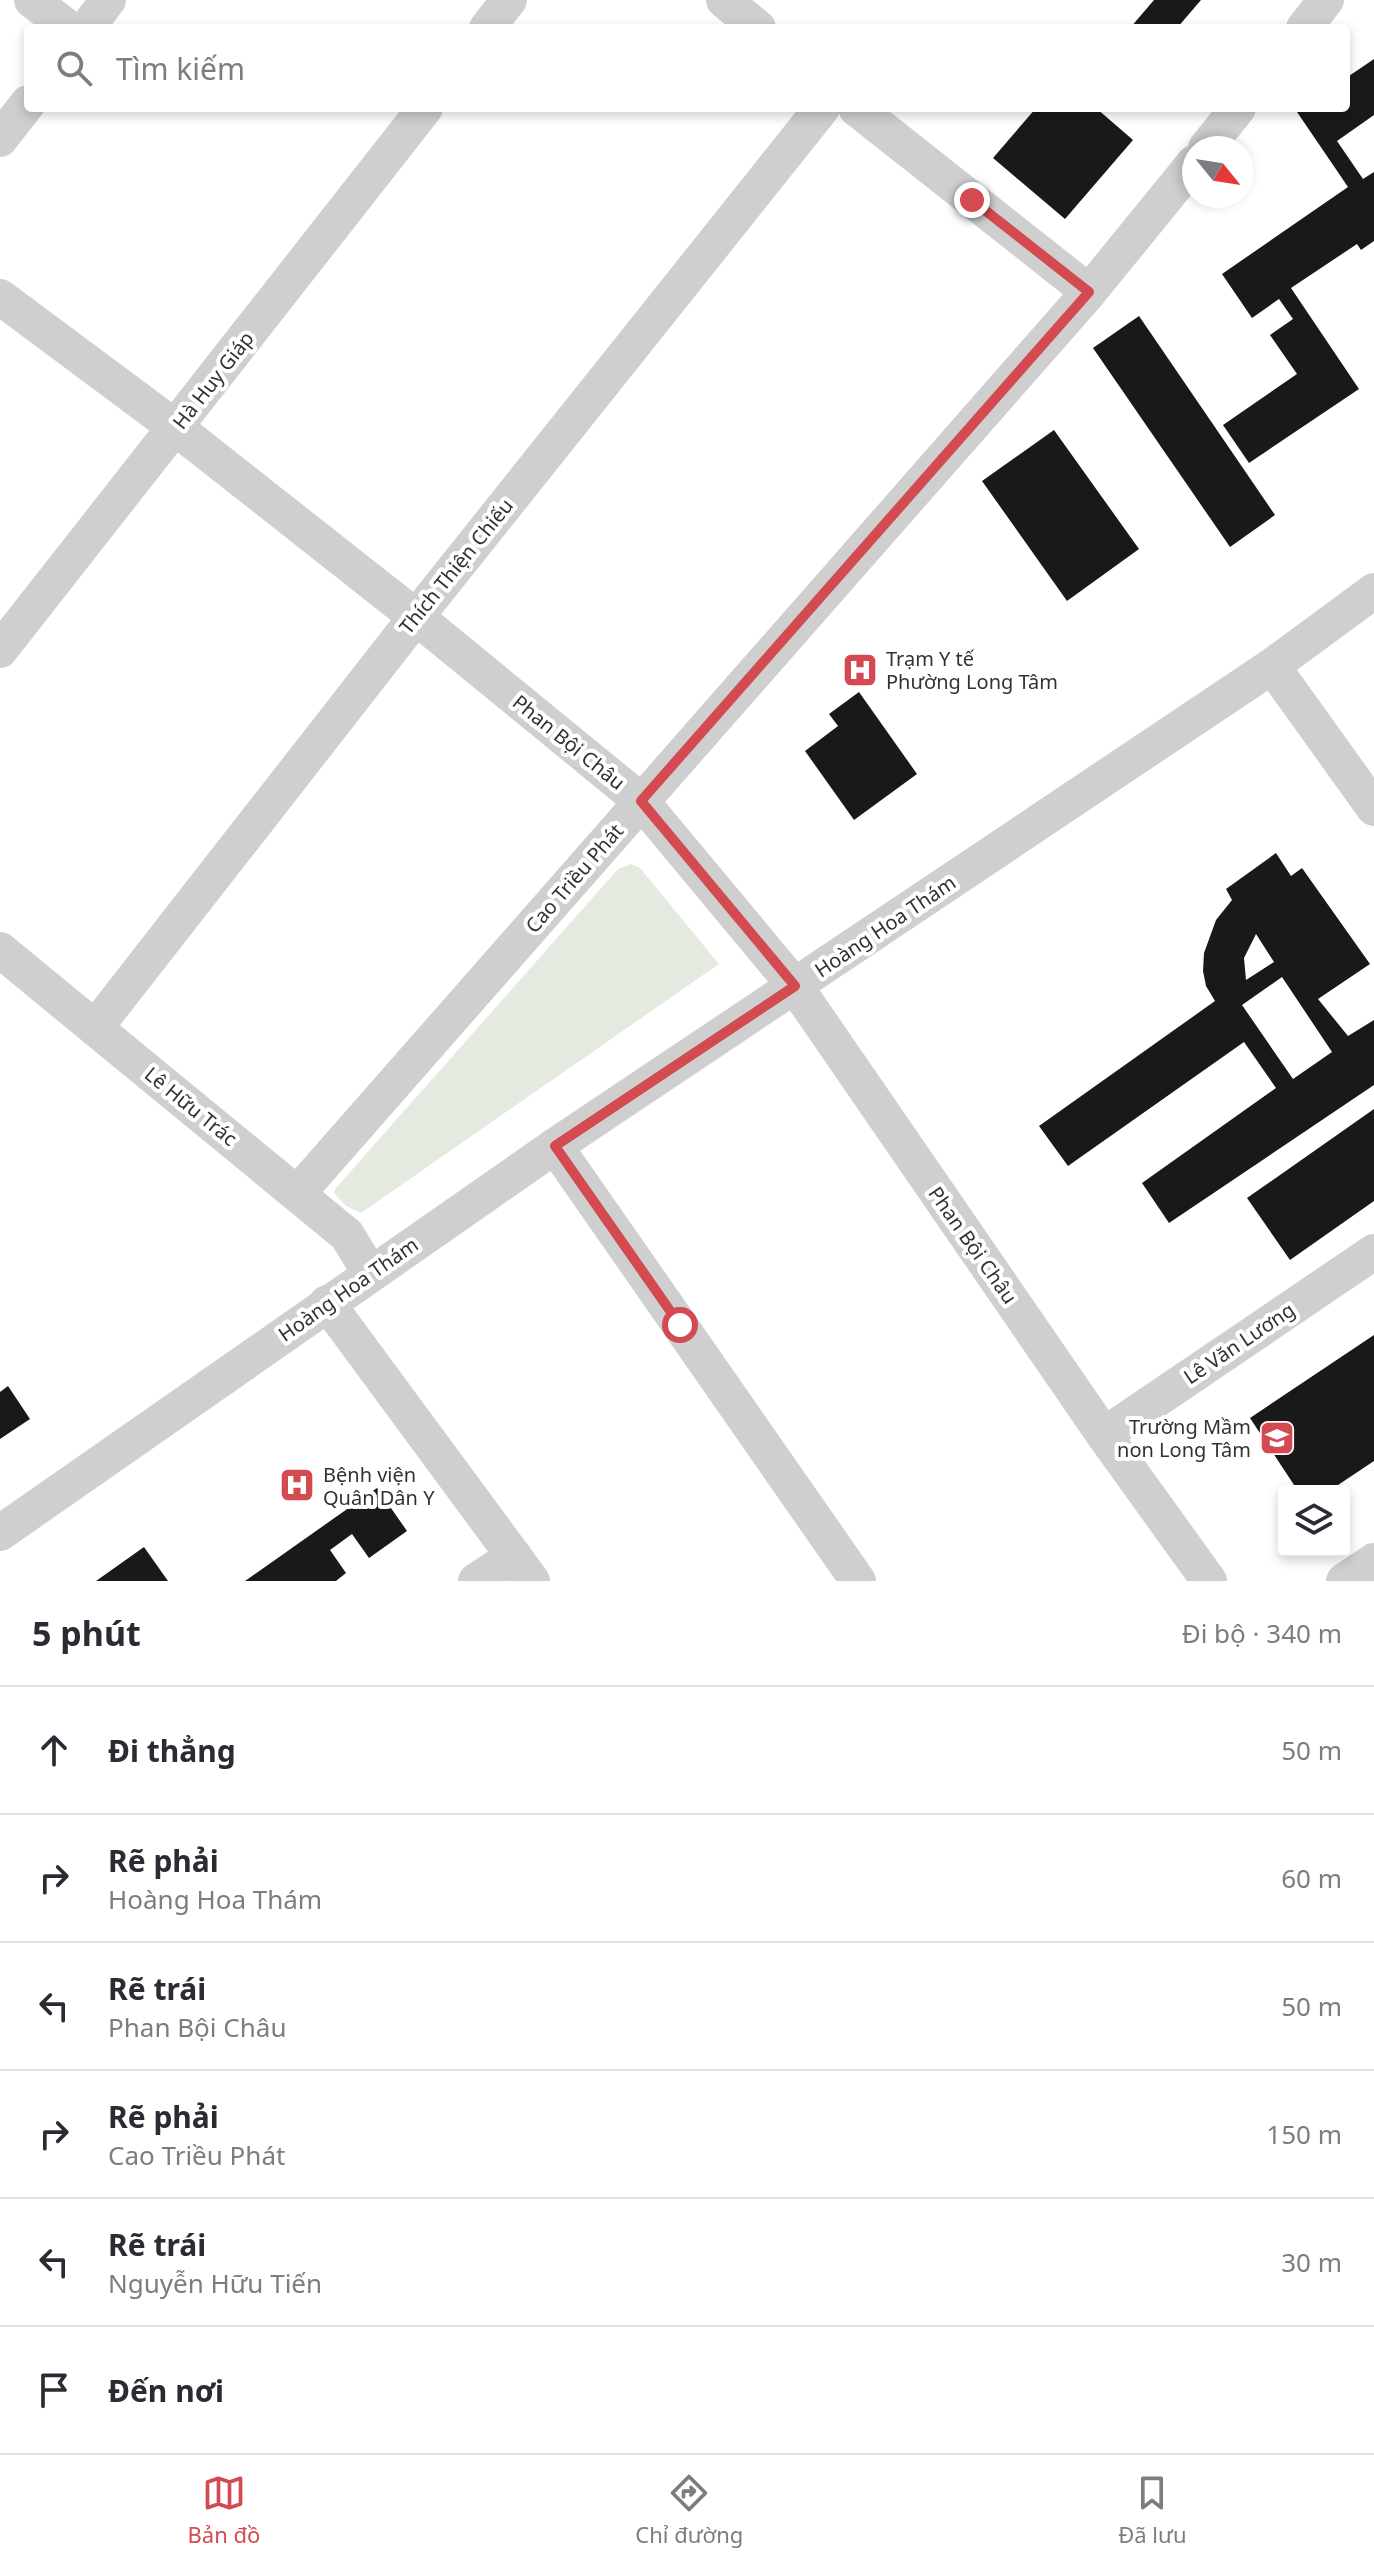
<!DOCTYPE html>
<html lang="vi">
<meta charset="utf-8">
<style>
:root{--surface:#fff;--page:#f7f7f7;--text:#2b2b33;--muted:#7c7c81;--line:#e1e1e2;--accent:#d34a50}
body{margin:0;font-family:"Noto Sans",sans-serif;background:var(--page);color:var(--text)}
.controls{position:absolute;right:24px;bottom:24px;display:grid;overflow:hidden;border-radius:8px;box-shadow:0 4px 12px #0003}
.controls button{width:72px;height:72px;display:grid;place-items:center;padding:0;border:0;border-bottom:2px solid var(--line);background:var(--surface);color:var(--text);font:40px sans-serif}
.compass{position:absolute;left:1182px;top:136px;width:72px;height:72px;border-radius:50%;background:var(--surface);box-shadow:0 4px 12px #0003;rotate:120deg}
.stop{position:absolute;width:24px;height:24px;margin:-18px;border:6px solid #d34a50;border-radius:50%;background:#fff}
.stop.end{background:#d34a50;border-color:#fff;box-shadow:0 2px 8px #0008}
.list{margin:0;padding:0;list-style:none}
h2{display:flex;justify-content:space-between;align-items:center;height:104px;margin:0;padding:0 32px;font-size:34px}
h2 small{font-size:26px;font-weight:400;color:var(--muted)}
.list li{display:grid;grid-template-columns:52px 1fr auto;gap:24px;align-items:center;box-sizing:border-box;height:128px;padding:0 32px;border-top:2px solid var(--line)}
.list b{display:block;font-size:30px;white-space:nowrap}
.list p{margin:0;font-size:26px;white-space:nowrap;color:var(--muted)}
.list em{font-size:26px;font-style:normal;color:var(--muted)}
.icon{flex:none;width:44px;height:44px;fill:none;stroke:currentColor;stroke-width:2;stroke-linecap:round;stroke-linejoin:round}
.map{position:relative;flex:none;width:1374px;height:1581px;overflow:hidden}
.search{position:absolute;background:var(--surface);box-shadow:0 4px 12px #0003;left:24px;right:24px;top:24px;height:88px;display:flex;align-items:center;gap:20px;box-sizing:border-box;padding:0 28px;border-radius:8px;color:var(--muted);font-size:30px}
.sheet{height:872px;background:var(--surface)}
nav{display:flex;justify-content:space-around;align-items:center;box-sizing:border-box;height:112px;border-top:2px solid var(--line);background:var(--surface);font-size:22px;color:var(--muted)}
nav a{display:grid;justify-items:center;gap:4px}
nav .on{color:var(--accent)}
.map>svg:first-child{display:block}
.grass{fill:#e4eadf}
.building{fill:#191919;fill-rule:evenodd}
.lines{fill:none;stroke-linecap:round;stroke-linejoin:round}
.minor{stroke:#cfcfcf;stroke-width:36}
.route{stroke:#d34a50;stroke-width:10}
.labels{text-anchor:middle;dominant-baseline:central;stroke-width:8;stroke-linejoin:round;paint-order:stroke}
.street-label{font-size:20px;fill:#323232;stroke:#fff}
.poi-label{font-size:20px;fill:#323232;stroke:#fff;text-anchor:start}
</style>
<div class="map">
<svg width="1374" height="1581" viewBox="0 0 1374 1581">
<rect width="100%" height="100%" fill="#fff"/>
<polygon class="grass" points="631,864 640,868 719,964 361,1213 346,1206 334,1193 336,1188 618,869"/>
<g class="building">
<polygon points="1154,0 1201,0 1177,28 1130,28"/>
<polygon points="1374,59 1374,115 1337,141 1363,179 1374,172 1374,241 1361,250 1357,244 1291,288 1359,389 1249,463 1223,425 1297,374 1270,335 1293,319 1279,299 1252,318 1222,274 1348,187 1297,112 1302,108 1346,108 1346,78"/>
<polygon points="1036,108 1096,108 1133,140 1065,219 993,158"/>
<polygon points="1139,316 1275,515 1230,547 1093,348"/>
<polygon points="1054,430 1139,549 1067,601 982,481"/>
<polygon points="859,692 917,774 854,820 805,751 838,726 829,714"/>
<path d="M1276,853l15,23 11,-8 68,96 -52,35 30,37 26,-16v65l-205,138 -27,-40 134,-95 -32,-46 -176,124 -29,-40 176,-125 -9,-15 -3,-15 1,-18 12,-33 16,-20 -6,-11zM1256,934l18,28 -28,18 -2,-22zM1282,977l50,75 -39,27 -51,-74z"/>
<polygon points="1374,1109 1374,1201 1290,1260 1247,1198"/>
<polygon points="1374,1335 1374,1461 1329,1491 1298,1491 1250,1418"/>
<polygon points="8,1386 30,1419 0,1439 0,1392"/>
<polygon points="377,1488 407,1531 369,1558 352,1534 330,1550 346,1573 336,1581 245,1581"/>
<polygon points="144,1547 168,1581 96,1581"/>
</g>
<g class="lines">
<g class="minor">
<polyline points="32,0 68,28"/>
<polyline points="724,0 758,28"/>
<polyline points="87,28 108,0"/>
<polyline points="487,28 509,0"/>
<polyline points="1304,28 1326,0"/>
<polyline points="856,108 1089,292"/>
<polyline points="0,139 28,103"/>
<polyline points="1206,148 1238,108"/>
<polyline points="0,297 176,428 416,617 641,801 795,986 1104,1435 1209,1581"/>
<polyline points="0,650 425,108"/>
<polyline points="1272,666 1374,808"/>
<polyline points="0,950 347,1235 370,1273"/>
<polyline points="95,1028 416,617 822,108"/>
<polyline points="555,1146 858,1581"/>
<polyline points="297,1194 1089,292 1194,163"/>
<polyline points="327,1303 532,1581"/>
<polyline points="1104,1435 1374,1252"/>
<polyline points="0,1533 555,1146 1272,666 1374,591"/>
<polyline points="476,1581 514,1556"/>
<polyline points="1344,1581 1374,1561"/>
</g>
</g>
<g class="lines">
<polyline class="route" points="680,1325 555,1146 795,986 641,801 1089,292 972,200"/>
</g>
<defs>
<g id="hospital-square" transform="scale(1.8)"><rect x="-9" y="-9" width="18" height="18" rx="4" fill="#d34a50" stroke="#fff"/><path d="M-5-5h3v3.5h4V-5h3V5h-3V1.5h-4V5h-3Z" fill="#fff"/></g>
<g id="school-square" transform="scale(1.8)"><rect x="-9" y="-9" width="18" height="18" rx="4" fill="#d34a50" stroke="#fff"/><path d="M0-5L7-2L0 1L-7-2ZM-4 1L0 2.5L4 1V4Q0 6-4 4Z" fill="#fff"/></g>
</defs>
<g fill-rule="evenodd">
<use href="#hospital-square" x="860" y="670"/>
<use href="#school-square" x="1277" y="1438"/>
<use href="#hospital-square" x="297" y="1485"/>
</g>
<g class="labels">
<g class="street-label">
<text transform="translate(213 380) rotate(-52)">Hà Huy Giáp</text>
<text transform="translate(456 566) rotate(-51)">Thích Thiện Chiếu</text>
<text transform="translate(569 742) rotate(39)">Phan Bội Châu</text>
<text transform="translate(574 878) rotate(-49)">Cao Triều Phát</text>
<text transform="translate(885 926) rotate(-34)">Hoàng Hoa Thám</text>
<text transform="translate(191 1106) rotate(39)">Lê Hữu Trác</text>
<text transform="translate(973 1245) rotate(55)">Phan Bội Châu</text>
<text transform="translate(348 1289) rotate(-35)">Hoàng Hoa Thám</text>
<text transform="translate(1239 1343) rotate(-34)">Lê Văn Lương</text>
</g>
<g class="poi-label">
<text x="886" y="658">Trạm Y tế<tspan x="886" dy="23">Phường Long Tâm</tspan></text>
<text x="1251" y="1426" text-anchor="end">Trường Mầm<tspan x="1251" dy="23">non Long Tâm</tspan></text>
<text x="323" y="1474">Bệnh viện<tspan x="323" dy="23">Quân Dân Y</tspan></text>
</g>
</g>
</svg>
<div class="controls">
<button><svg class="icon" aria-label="layers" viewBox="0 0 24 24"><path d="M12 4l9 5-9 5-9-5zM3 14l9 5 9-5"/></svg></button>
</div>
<svg class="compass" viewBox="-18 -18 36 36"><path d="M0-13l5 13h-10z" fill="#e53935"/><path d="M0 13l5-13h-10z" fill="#7c7c81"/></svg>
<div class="stop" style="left:680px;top:1325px"></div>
<div class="stop end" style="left:972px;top:200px"></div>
<div class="search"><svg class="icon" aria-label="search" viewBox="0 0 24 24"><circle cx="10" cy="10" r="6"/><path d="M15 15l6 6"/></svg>Tìm kiếm</div>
</div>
<section class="sheet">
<h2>5 phút<small>Đi bộ · 340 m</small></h2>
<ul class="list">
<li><svg class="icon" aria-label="ahead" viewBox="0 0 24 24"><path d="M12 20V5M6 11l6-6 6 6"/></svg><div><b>Đi thẳng</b></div><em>50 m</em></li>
<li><svg class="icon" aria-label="right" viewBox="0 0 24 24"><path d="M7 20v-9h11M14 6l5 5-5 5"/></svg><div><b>Rẽ phải</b><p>Hoàng Hoa Thám</p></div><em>60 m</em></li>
<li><svg class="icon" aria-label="left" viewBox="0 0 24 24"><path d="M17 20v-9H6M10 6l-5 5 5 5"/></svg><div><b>Rẽ trái</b><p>Phan Bội Châu</p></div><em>50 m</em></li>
<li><svg class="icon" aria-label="right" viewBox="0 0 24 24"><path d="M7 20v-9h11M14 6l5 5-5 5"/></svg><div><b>Rẽ phải</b><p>Cao Triều Phát</p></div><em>150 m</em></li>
<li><svg class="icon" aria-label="left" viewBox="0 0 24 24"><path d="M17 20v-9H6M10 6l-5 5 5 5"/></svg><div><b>Rẽ trái</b><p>Nguyễn Hữu Tiến</p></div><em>30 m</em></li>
<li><svg class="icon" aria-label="arrive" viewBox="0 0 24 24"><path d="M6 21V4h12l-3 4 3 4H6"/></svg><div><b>Đến nơi</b></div></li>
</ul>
</section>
<nav>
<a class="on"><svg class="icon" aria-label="map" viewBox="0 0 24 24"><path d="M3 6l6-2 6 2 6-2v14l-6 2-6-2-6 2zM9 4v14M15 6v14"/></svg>Bản đồ</a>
<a><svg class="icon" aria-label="directions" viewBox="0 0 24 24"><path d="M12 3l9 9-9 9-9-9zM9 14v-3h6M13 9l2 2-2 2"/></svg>Chỉ đường</a>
<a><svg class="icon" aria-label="saved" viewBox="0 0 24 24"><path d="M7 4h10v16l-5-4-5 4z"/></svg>Đã lưu</a>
</nav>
